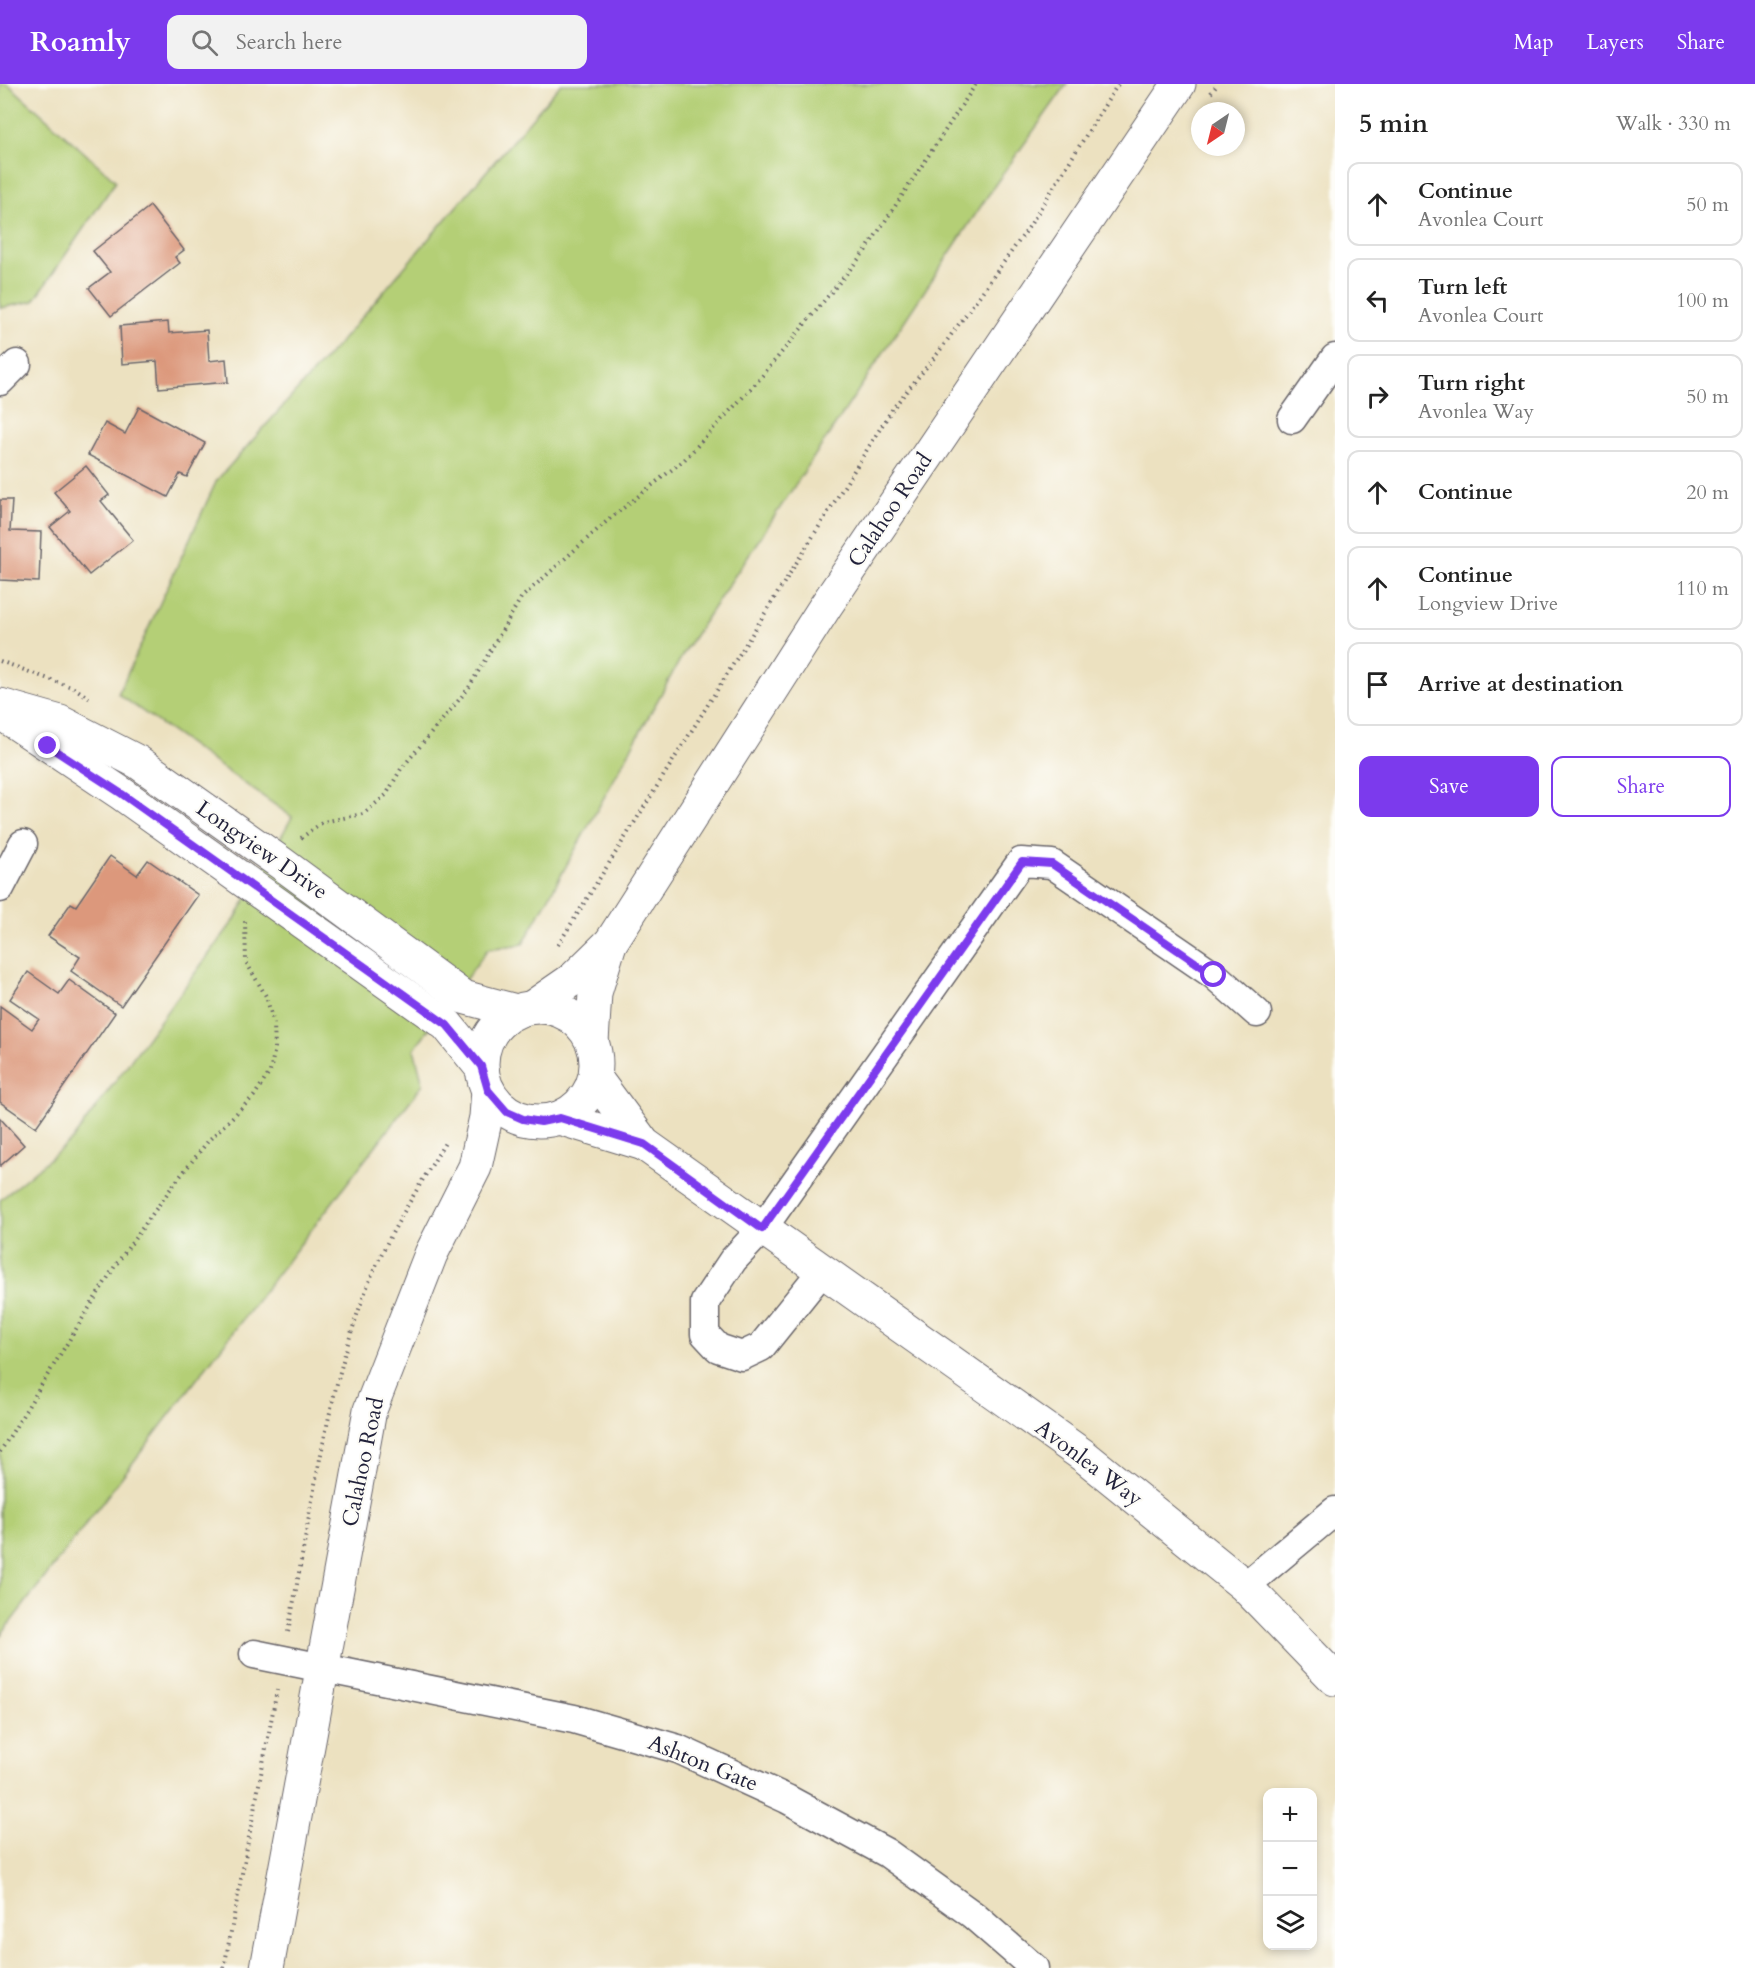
<!DOCTYPE html>
<meta charset="utf-8">
<style>
:root{--surface:#fff;--page:#f2f2f2;--text:#222;--muted:#767676;--line:#e0e0e0;--accent:#7c3aed}
body{margin:0;font-family:Cardo,serif;background:var(--page);color:var(--text)}
.controls{position:absolute;right:18px;bottom:18px;display:grid;overflow:hidden;border-radius:12px;box-shadow:0 3px 9px #0003}
.controls button{width:54px;height:54px;display:grid;place-items:center;padding:0;border:0;border-bottom:2px solid var(--line);background:var(--surface);color:var(--text);font:30px sans-serif}
.compass{position:absolute;left:1191px;top:18px;width:54px;height:54px;border-radius:50%;background:var(--surface);box-shadow:0 3px 9px #0003;rotate:215deg}
.stop{position:absolute;width:18px;height:18px;margin:-14px;border:4px solid #7c3aed;border-radius:50%;background:#fff}
.stop.end{background:#7c3aed;border-color:#fff;box-shadow:0 2px 6px #0008}
.list{margin:0;padding:0;list-style:none}
h2{display:flex;justify-content:space-between;align-items:center;height:78px;margin:0;padding:0 24px;font-size:26px}
h2 small{font-size:20px;font-weight:400;color:var(--muted)}
.list li{display:grid;grid-template-columns:39px 1fr auto;gap:18px;align-items:center;box-sizing:border-box;height:84px;margin:0 12px 12px;padding:0 12px;border:2px solid var(--line);border-radius:12px}
.list b{display:block;font-size:22px;white-space:nowrap}
.list p{margin:0;font-size:20px;white-space:nowrap;color:var(--muted)}
.list em{font-size:20px;font-style:normal;color:var(--muted)}
.actions{display:flex;gap:12px;padding:18px 24px}
.actions a{flex:1;padding:14px 0;border:2px solid var(--accent);border-radius:12px;text-align:center;font-size:21px;color:var(--accent)}
.actions .main{background:var(--accent);color:#fff}
.icon{flex:none;width:33px;height:33px;fill:none;stroke:currentColor;stroke-width:2;stroke-linecap:round;stroke-linejoin:round}
.map{position:relative;flex:none;width:1335px;height:1884px;overflow:hidden}
header{display:flex;align-items:center;gap:36px;box-sizing:border-box;height:84px;padding:0 30px;background:var(--accent);color:#fff}
header strong{font-size:28px}
nav{display:flex;gap:33px;margin-inline-start:auto;font-size:21px}
.search{width:420px;height:54px;background:var(--page);display:flex;align-items:center;gap:15px;box-sizing:border-box;padding:0 21px;border-radius:12px;color:var(--muted);font-size:22px}
main{display:flex}
aside{flex:1;background:var(--surface)}
.map>svg:first-child{display:block}
.green{fill:#b4cf76;stroke:#6b7858;stroke-width:1.5}
.building{fill:#dc987b}
.lines{fill:none;stroke-linecap:round;stroke-linejoin:round}
.minor-casing{stroke:#69656a;stroke-width:31}
.tertiary-casing{stroke:#69656a;stroke-width:35}
.path{stroke:#69656a;stroke-width:4;stroke-dasharray:1.5 4.5;stroke-linecap:butt}
.minor{stroke:#fff;stroke-width:28}
.tertiary{stroke:#fff;stroke-width:33}
.route{stroke:#7c3aed;stroke-width:8}
.labels{text-anchor:middle;dominant-baseline:central;stroke-width:4.5;stroke-linejoin:round;paint-order:stroke}
.street-label{font-size:22px;fill:#22223b;stroke:#fdfcf7}
</style>
<header>
<strong>Roamly</strong>
<div class="search"><svg class="icon" aria-label="search" viewBox="0 0 24 24"><circle cx="10" cy="10" r="6"/><path d="M15 15l6 6"/></svg>Search here</div>
<nav><a>Map</a><a>Layers</a><a>Share</a></nav>
</header>
<main>
<div class="map">
<svg width="1335" height="1884" viewBox="0 0 1335 1884">
<rect width="100%" height="100%" fill="#fdfcf7"/>
<filter id="ink" filterUnits="userSpaceOnUse"><feTurbulence type="fractalNoise" baseFrequency=".0167" numOctaves="2"/><feDisplacementMap in="SourceGraphic" scale="12" xChannelSelector="R" yChannelSelector="G"/><feConvolveMatrix kernelMatrix="1 2 1 2 8 2 1 2 1" color-interpolation-filters="sRGB"/></filter>
<filter id="wash" filterUnits="userSpaceOnUse"><feTurbulence type="fractalNoise" baseFrequency=".008" numOctaves="4" result="noise"/><feDisplacementMap in="SourceGraphic" scale="24" xChannelSelector="R" yChannelSelector="G"/><feGaussianBlur stdDeviation="1.35" result="paint"/><feColorMatrix in="noise" values="0 0 0 0 0 0 0 0 0 0 0 0 0 0 0 0 0 1.4 0 .05"/><feComposite in="paint" operator="in"/></filter>
<g filter="url(#wash)">
<rect width="100%" height="100%" fill="#ece1c0"/>
<g class="green">
<polygon points="0,0 8,0 116,97 34,217 0,224"/>
<polygon points="561,0 1067,0 997,98 686,565 523,860 488,865 414,965 423,1000 0,1552 0,1116 72,1056 235,835 292,733 118,610 217,396 343,255"/>
</g>
<g id="blocks">
<g class="building">
<polygon points="150,122 184,166 175,173 180,179 111,232 89,204 110,188 93,167"/>
<polygon points="168,238 169,249 207,246 209,277 226,275 228,298 159,304 157,277 122,280 120,242"/>
<polygon points="139,323 205,359 187,393 180,390 168,413 88,371 105,339 125,350"/>
<polygon points="86,382 109,411 101,417 133,456 89,491 50,443 70,427 54,408"/>
<polygon points="0,416 12,416 10,447 41,448 39,498 0,496"/>
<polygon points="110,772 137,791 148,776 198,811 121,922 71,887 80,873 48,852 71,819 76,822"/>
<polygon points="28,888 59,910 69,896 115,929 36,1043 0,1018 0,922 32,945 39,935 10,915"/>
<polygon points="0,1034 24,1061 0,1082"/>
</g>
</g>
</g>
<g filter="url(#ink)">
<use href="#blocks" fill-opacity="0" stroke="#69656a" stroke-width="1.5"/>
<g class="lines">
<g class="minor-casing">
<g id="minor">
<polyline points="0,297 17,280"/>
<polyline points="1292,335 1335,274"/>
<polyline points="0,804 23,760"/>
<polyline points="822,1187 761,1263 742,1272 718,1264 705,1250 705,1218 733,1176 762,1145 1021,778 1052,780 1214,891 1257,929"/>
<polyline points="1245,1502 1335,1427"/>
<polyline points="254,1570 574,1635 678,1665 787,1715 887,1769 973,1831 1034,1884"/>
</g>
</g>
<g class="tertiary-casing">
<g id="tertiary">
<polyline points="0,621 60,638 138,678 281,779 463,913 516,927"/>
<polyline points="4,631 122,710 447,941 481,983"/>
<polyline points="534,922 573,895 611,858 825,523 1179,0"/>
<circle cx="539" cy="980" r="57"/>
<polyline points="592,958 595,909 609,863"/>
<polyline points="595,994 644,1060 1084,1372 1245,1502 1335,1595"/>
<polyline points="559,1034 644,1060"/>
<polyline points="267,1884 370,1326 431,1170 475,1083 486,1033 488,1006"/>
</g>
</g>
<g class="path">
<polyline points="1211,9 1218,0"/>
<polyline points="0,577 76,605 89,614"/>
<polyline points="301,754 323,738 363,730 386,711 401,685 468,605 521,514 607,437 684,376 758,297 866,166 976,0"/>
<polyline points="558,861 893,324 938,269 1027,146 1118,0"/>
<polyline points="0,1368 115,1182 174,1100 209,1056 254,1012 270,988 275,964 274,940 266,912 246,878 245,837"/>
<path d="M288,1548c23,-118 38,-242 83,-355 20,-47 49,-92 75,-136"/>
<polyline points="224,1884 277,1606"/>
</g>
<use href="#minor" class="minor"/>
<use href="#tertiary" class="tertiary"/>
</g>
</g>
<g class="lines" filter="url(#ink)">
<polyline class="route" points="48,662 122,710 447,941 481,982 488,1006 507,1028 523,1035 541,1038 560,1034 644,1060 762,1145 1022,778 1052,780 1214,891"/>
</g>
<g class="labels">
<g class="street-label">
<text transform="translate(890 426) rotate(-56)">Calahoo Road</text>
<text transform="translate(262 766) rotate(35)">Longview Drive</text>
<text transform="translate(363 1378) rotate(-78)">Calahoo Road</text>
<text transform="translate(1089 1379) rotate(37)">Avonlea Way</text>
<text transform="translate(703 1679) rotate(22)">Ashton Gate</text>
</g>
</g>
</svg>
<div class="controls">
<button>+</button>
<button>−</button>
<button><svg class="icon" aria-label="layers" viewBox="0 0 24 24"><path d="M12 4l9 5-9 5-9-5zM3 14l9 5 9-5"/></svg></button>
</div>
<svg class="compass" viewBox="-18 -18 36 36"><path d="M0-13l5 13h-10z" fill="#e53935"/><path d="M0 13l5-13h-10z" fill="#767676"/></svg>
<div class="stop" style="left:1214px;top:891px"></div>
<div class="stop end" style="left:48px;top:662px"></div>
</div>
<aside>
<h2>5 min<small>Walk · 330 m</small></h2>
<ul class="list">
<li><svg class="icon" aria-label="ahead" viewBox="0 0 24 24"><path d="M12 20V5M6 11l6-6 6 6"/></svg><div><b>Continue</b><p>Avonlea Court</p></div><em>50 m</em></li>
<li><svg class="icon" aria-label="left" viewBox="0 0 24 24"><path d="M17 20v-9H6M10 6l-5 5 5 5"/></svg><div><b>Turn left</b><p>Avonlea Court</p></div><em>100 m</em></li>
<li><svg class="icon" aria-label="right" viewBox="0 0 24 24"><path d="M7 20v-9h11M14 6l5 5-5 5"/></svg><div><b>Turn right</b><p>Avonlea Way</p></div><em>50 m</em></li>
<li><svg class="icon" aria-label="ahead" viewBox="0 0 24 24"><path d="M12 20V5M6 11l6-6 6 6"/></svg><div><b>Continue</b></div><em>20 m</em></li>
<li><svg class="icon" aria-label="ahead" viewBox="0 0 24 24"><path d="M12 20V5M6 11l6-6 6 6"/></svg><div><b>Continue</b><p>Longview Drive</p></div><em>110 m</em></li>
<li><svg class="icon" aria-label="arrive" viewBox="0 0 24 24"><path d="M6 21V4h12l-3 4 3 4H6"/></svg><div><b>Arrive at destination</b></div></li>
</ul>
<div class="actions"><a class="main">Save</a><a>Share</a></div>
</aside>
</main>
